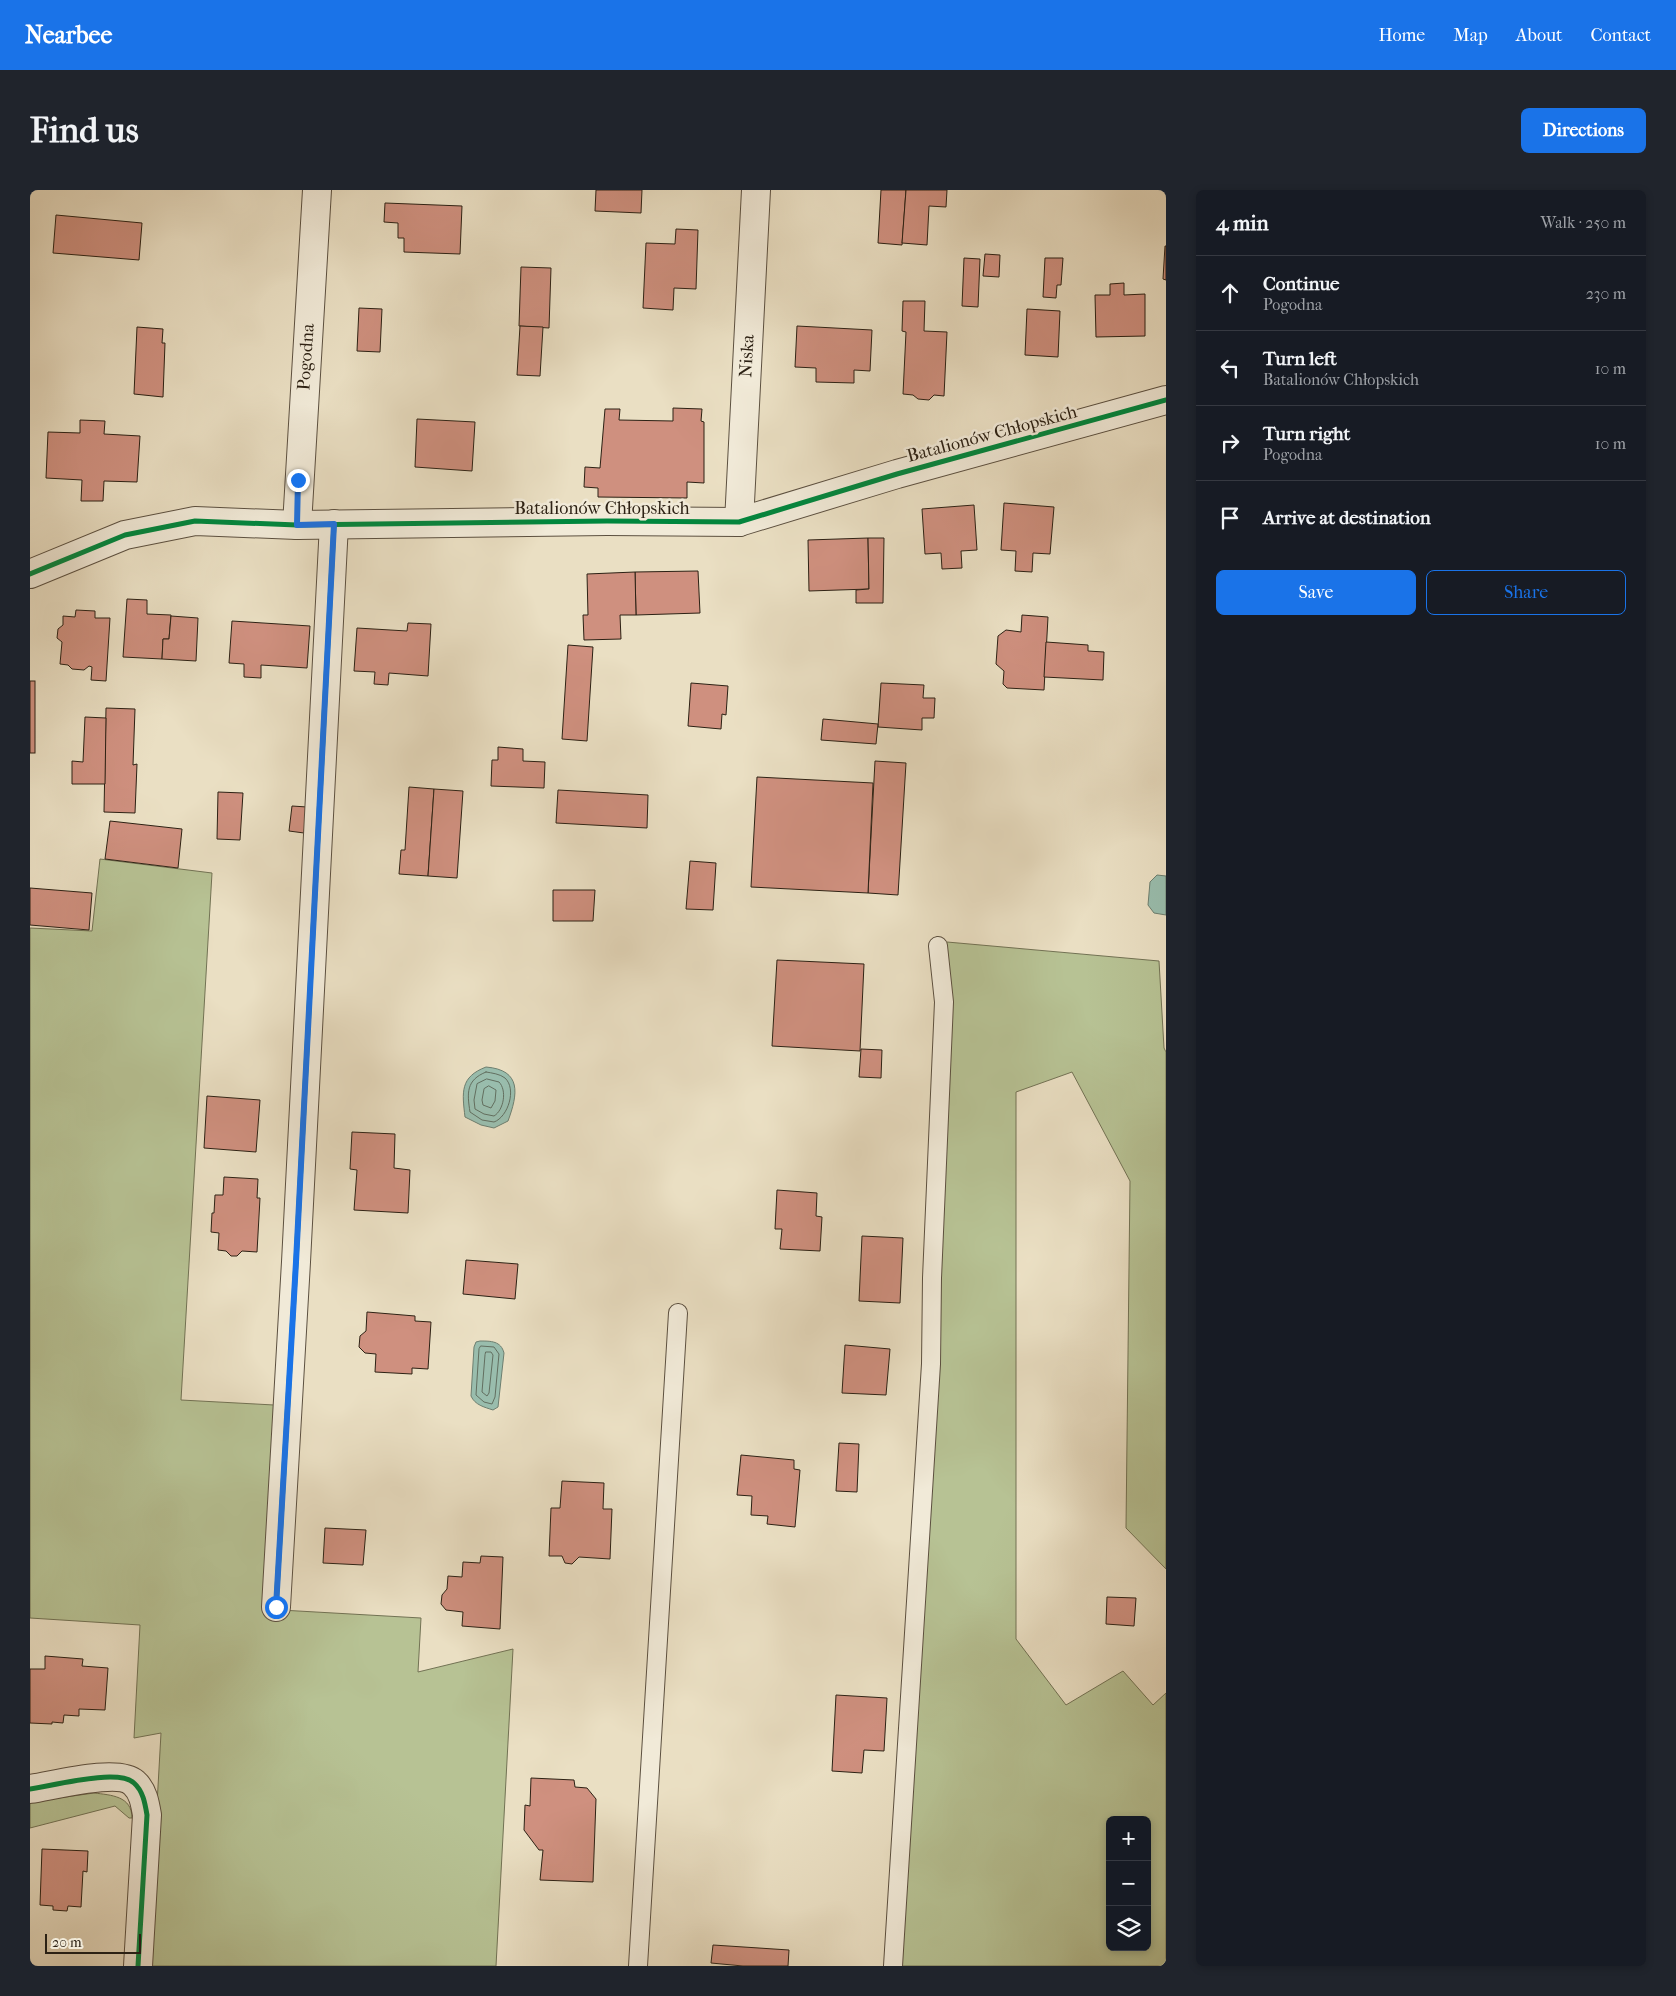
<!DOCTYPE html>
<meta charset="utf-8">
<style>
:root{--surface:#171b24;--page:#20242c;--text:#f1f3f6;--muted:#9ea1a6;--line:#363941;--accent:#1a73e8}
body{margin:0;font-family:"IM FELL French Canon",serif;background:var(--page);color:var(--text)}
.controls{position:absolute;right:15px;bottom:15px;display:grid;overflow:hidden;border-radius:8px;box-shadow:0 2px 8px #0003}
.controls button{width:45px;height:45px;display:grid;place-items:center;padding:0;border:0;border-bottom:1px solid var(--line);background:var(--surface);color:var(--text);font:25px sans-serif}
.scale{position:absolute;left:15px;bottom:12px;width:96px;box-sizing:border-box;padding-left:5px;border:2px solid #2c2114;border-top:0;font-size:14px;line-height:18px;white-space:nowrap;color:#2c2114;-webkit-text-stroke:4px #f1ead8;paint-order:stroke}
.stop{position:absolute;width:15px;height:15px;margin:-11px;border:4px solid #1a73e8;border-radius:50%;background:#fff}
.stop.end{background:#1a73e8;border-color:#fff;box-shadow:0 1px 5px #0008}
.list{margin:0;padding:0;list-style:none}
h2{display:flex;justify-content:space-between;align-items:center;height:65px;margin:0;padding:0 20px;font-size:21px}
h2 small{font-size:16px;font-weight:400;color:var(--muted)}
.list li{display:grid;grid-template-columns:32px 1fr auto;gap:15px;align-items:center;box-sizing:border-box;height:75px;padding:0 20px;border-top:1px solid var(--line)}
.list b{display:block;font-size:19px;white-space:nowrap}
.list p{margin:0;font-size:16px;white-space:nowrap;color:var(--muted)}
.list em{font-size:16px;font-style:normal;color:var(--muted)}
.actions{display:flex;gap:10px;padding:15px 20px}
.actions a{flex:1;padding:11px 0;border:1px solid var(--accent);border-radius:8px;text-align:center;font-size:18px;color:var(--accent)}
.actions .main{background:var(--accent);color:#fff}
.icon{flex:none;width:28px;height:28px;fill:none;stroke:currentColor;stroke-width:2;stroke-linecap:round;stroke-linejoin:round}
.map{position:relative;flex:none;width:1136px;height:1776px;overflow:hidden;border-radius:8px}
header{display:flex;align-items:center;gap:30px;box-sizing:border-box;height:70px;padding:0 25px;background:var(--accent);color:#fff}
header strong{font-size:24px}
nav{display:flex;gap:28px;margin-inline-start:auto;font-size:18px}
.intro{display:flex;align-items:center;justify-content:space-between;box-sizing:border-box;height:120px;padding:0 30px}
h1{margin:0;font-size:35px}
.button{padding:12px 22px;border-radius:8px;background:var(--accent);color:#fff;font-size:18px;font-weight:700}
main{display:flex;gap:30px;padding:0 30px}
aside{flex:1;background:var(--surface);border-radius:8px;box-shadow:0 2px 8px #0003}
.map>svg:first-child{display:block}
.green{fill:#b7c294;stroke:#727254;fill-rule:evenodd}
.water{fill:#99bdad;stroke:#6d7f70}
.lines{fill:none;stroke-linecap:round;stroke-linejoin:round}
.shore{stroke:#626f60;stroke-width:1}
.building{fill:#cf907f;stroke:#2c2114}
.lane-casing{stroke:#5c5040;stroke-width:20}
.street-casing{stroke:#5c5040;stroke-width:30}
.lane{stroke:#f1ead8;stroke-width:18}
.street{stroke:#f1ead8;stroke-width:28}
.cycleway-casing{stroke:#f1ead8;stroke-width:8}
.cycleway{stroke:#00873e;stroke-width:5}
.route{stroke:#1a73e8;stroke-width:6}
.labels{text-anchor:middle;dominant-baseline:central;stroke-width:5;stroke-linejoin:round;paint-order:stroke}
.street-label{font-size:18px;fill:#2c2114;stroke:#f1ead8}
</style>
<header>
<strong>Nearbee</strong>
<nav><a>Home</a><a>Map</a><a>About</a><a>Contact</a></nav>
</header>
<div class="intro"><h1>Find us</h1><a class="button">Directions</a></div>
<main>
<div class="map">
<svg width="1136" height="1776" viewBox="0 0 1136 1776">
<rect width="100%" height="100%" fill="#eadfc3"/>
<filter id="stains"><feTurbulence type="fractalNoise" baseFrequency=".004" numOctaves="4"/><feColorMatrix values="0 0 0 0 .2 0 0 0 0 .09 0 0 0 0 .02 0 0 0 .5 -.17"/></filter>
<radialGradient id="worn" r=".72"><stop offset=".6" stop-color="#630" stop-opacity="0"/><stop offset="1" stop-color="#630" stop-opacity=".3"/></radialGradient>
<g class="green">
<polygon points="70,669 182,683 151,1210 244,1215 233,1419 391,1428 388,1482 483,1459 466,1776 118,1776 131,1543 104,1548 110,1435 0,1428 0,738 62,741"/>
<path d="M917,752l212,19 5,87 2,4v517l-40,-41 4,-347 -58,-109 -56,20v547l50,66 57,-34 30,34 13,-12v273h-265zM1080,1630h37v127h-37z"/>
<path d="M64,1603c17,2 38,3 38,25h-3l-14,-12 -85,22v-26z"/>
</g>
<g class="water">
<polygon points="1127,685 1136,686 1136,725 1124,723 1118,715 1120,692"/>
<path d="M456,877c36,3 32,27 22,54l-14,7 -13,-3 -16,-8c-3,-25 -5,-40 21,-50z"/>
<path d="M450,1151c11,0 21,0 24,12l-6,54 -5,3c-9,-3 -18,-5 -22,-14l3,-49 2,-5z"/>
</g>
<g class="lines">
<g class="shore">
<path d="M456,882c6,1 14,2 19,6 12,11 3,39 -11,44l-12,-2 -12,-8c-3,-19 -4,-32 16,-40z"/>
<path d="M457,889l12,3c8,8 5,28 -5,34l-10,-2 -9,-5 -1,-9 3,-16z"/>
<polygon points="459,896 466,900 465,911 461,918 453,915 452,910 454,899"/>
<polygon points="451,1156 464,1157 469,1164 465,1207 462,1214 454,1212 446,1205 449,1159"/>
<polygon points="456,1162 461,1162 463,1165 459,1203 457,1206 452,1202 455,1165"/>
</g>
</g>
<g class="building">
<polygon points="566,0 612,0 611,23 565,21"/>
<polygon points="851,0 876,0 872,55 848,53"/>
<polygon points="876,0 917,0 916,17 899,16 897,55 872,53"/>
<polygon points="355,13 432,16 430,64 374,62 374,48 368,48 368,33 354,32"/>
<polygon points="26,25 112,33 109,70 23,63"/>
<polygon points="646,39 668,40 666,99 644,98 643,120 613,118 616,53 645,54"/>
<polygon points="1135,56 1136,56 1136,90 1133,89"/>
<polygon points="955,64 970,65 969,87 953,86"/>
<polygon points="934,68 950,69 948,117 932,116"/>
<polygon points="1015,68 1033,68 1031,95 1027,95 1026,108 1013,107"/>
<polygon points="491,77 521,78 519,138 489,136"/>
<polygon points="1094,93 1094,105 1115,104 1115,146 1066,147 1065,105 1080,105 1080,94"/>
<polygon points="873,111 895,111 894,141 917,142 914,206 904,205 899,210 888,209 883,205 873,204 876,142 872,141"/>
<polygon points="329,118 352,119 350,162 327,161"/>
<polygon points="997,119 1030,121 1028,167 995,165"/>
<polygon points="490,136 513,137 510,186 487,185"/>
<polygon points="767,136 842,140 840,181 824,180 824,193 786,192 786,178 765,177"/>
<polygon points="107,137 133,139 132,153 135,153 133,207 104,204"/>
<polygon points="643,218 672,219 671,231 674,232 674,293 657,292 657,308 568,307 568,298 554,297 555,277 570,278 575,219 590,219 589,230 643,231"/>
<polygon points="387,229 445,232 442,281 385,277"/>
<polygon points="50,230 75,231 74,244 110,246 107,292 74,291 73,311 51,311 52,290 16,288 18,242 50,243"/>
<polygon points="974,313 1024,317 1020,364 1003,363 1002,382 985,381 986,361 971,360"/>
<polygon points="944,315 947,360 931,361 932,378 912,379 911,363 895,364 892,319"/>
<polygon points="838,348 839,399 779,401 778,350"/>
<polygon points="838,348 854,348 853,413 826,413 826,400 839,399"/>
<polygon points="668,381 670,423 606,425 605,382"/>
<polygon points="605,382 606,425 590,425 591,449 554,450 553,425 558,425 557,384"/>
<polygon points="97,409 117,410 117,424 141,425 139,449 133,449 132,469 93,467"/>
<polygon points="46,420 65,421 65,428 80,428 76,491 61,490 62,477 59,476 54,480 42,479 38,475 30,474 32,452 27,448 28,439 33,435 33,426 45,427"/>
<polygon points="992,425 1018,427 1014,500 977,498 973,494 974,481 966,474 968,446 976,440 991,442"/>
<polygon points="141,426 168,428 166,471 132,469 133,449 139,449"/>
<polygon points="202,431 280,436 277,478 231,475 231,488 214,487 214,474 199,473"/>
<polygon points="378,433 401,434 398,486 359,483 358,495 344,494 345,482 324,481 327,438 377,441"/>
<polygon points="1016,452 1058,455 1058,461 1074,462 1073,490 1014,487"/>
<polygon points="538,455 563,457 557,551 532,549"/>
<rect x="0" y="491" width="5" height="72"/>
<polygon points="661,493 698,496 696,525 692,524 691,539 658,536"/>
<polygon points="851,493 894,495 893,508 905,508 904,528 892,528 892,540 848,537"/>
<polygon points="76,518 105,519 103,575 107,574 105,623 74,622"/>
<polygon points="55,527 76,528 75,594 42,594 42,571 53,572"/>
<polygon points="793,529 848,534 846,554 791,550"/>
<polygon points="468,557 493,559 493,571 515,572 514,598 461,596 462,570 468,570"/>
<polygon points="845,571 876,573 868,705 838,703"/>
<polygon points="727,587 843,593 838,703 721,697"/>
<polygon points="379,597 404,599 398,686 369,684 371,660 375,660"/>
<polygon points="404,599 433,601 427,688 398,686"/>
<polygon points="528,600 618,605 617,638 526,633"/>
<polygon points="188,602 213,603 210,650 187,649"/>
<polygon points="262,616 277,617 274,643 259,641"/>
<polygon points="80,631 152,639 148,678 75,669"/>
<polygon points="660,671 686,673 683,720 656,719"/>
<polygon points="0,698 62,703 59,740 0,735"/>
<polygon points="523,700 565,700 563,731 523,731"/>
<polygon points="747,770 834,774 830,861 742,856"/>
<polygon points="831,859 852,860 851,888 829,887"/>
<polygon points="177,906 230,910 226,962 174,958"/>
<polygon points="322,942 365,944 364,978 380,980 378,1023 324,1020 327,980 320,979"/>
<polygon points="194,987 228,989 227,1008 230,1008 227,1062 212,1061 207,1066 201,1066 196,1061 188,1060 189,1043 181,1042 182,1023 184,1023 185,1005 193,1005"/>
<polygon points="747,1000 787,1003 786,1026 792,1027 790,1061 750,1059 752,1039 745,1039"/>
<polygon points="832,1046 873,1048 870,1113 829,1111"/>
<polygon points="436,1070 488,1074 485,1109 433,1104"/>
<polygon points="337,1122 385,1126 385,1131 401,1132 398,1179 382,1178 382,1184 345,1182 346,1164 335,1163 329,1157 330,1146 336,1141"/>
<polygon points="815,1155 860,1159 856,1205 812,1203"/>
<polygon points="809,1253 829,1254 827,1302 806,1301"/>
<polygon points="711,1265 764,1270 764,1279 770,1280 765,1337 737,1334 738,1326 721,1325 722,1306 707,1305"/>
<polygon points="532,1291 574,1293 573,1319 582,1319 580,1369 549,1367 542,1374 535,1373 532,1366 519,1366 521,1318 530,1318"/>
<polygon points="295,1338 336,1340 333,1375 293,1373"/>
<polygon points="451,1366 473,1367 470,1439 432,1436 433,1422 416,1420 411,1414 412,1405 417,1399 418,1386 432,1387 433,1372 450,1373"/>
<polygon points="1077,1407 1106,1408 1104,1436 1076,1434"/>
<polygon points="15,1466 53,1469 52,1476 78,1478 75,1520 49,1519 49,1526 34,1525 33,1533 22,1532 22,1534 0,1533 0,1479 15,1479"/>
<polygon points="806,1505 857,1508 854,1561 834,1560 832,1583 802,1581"/>
<polygon points="501,1588 544,1590 545,1597 557,1598 566,1609 563,1692 510,1690 513,1660 509,1660 494,1640 495,1615 500,1616"/>
<polygon points="12,1659 58,1661 57,1682 53,1681 51,1717 38,1716 37,1721 23,1720 23,1716 10,1715"/>
<polygon points="683,1755 759,1760 758,1776 713,1776 681,1773"/>
</g>
<g class="lines">
<g class="lane-casing">
<g id="lane">
<polyline points="608,1776 648,1123"/>
<polyline points="863,1776 901,1174 902,1088 914,812 908,756"/>
</g>
</g>
<g class="street-casing">
<g id="street">
<polyline points="709,332 726,0"/>
<polyline points="267,335 287,0"/>
<polyline points="0,384 95,345 165,331 267,335 577,331 709,332 867,284 1136,210"/>
<polyline points="246,1417 266,1072 304,334"/>
<path d="M0,1599c22,-3 88,-21 104,-6 9,8 11,20 13,32l-9,151"/>
</g>
</g>
<use href="#lane" class="lane"/>
<use href="#street" class="street"/>
<g class="cycleway-casing">
<g id="cycleway">
<polyline points="0,384 95,345 165,331 267,335 577,331 709,332 867,284 1136,210"/>
<polyline points="246,1417 266,1072 304,334"/>
<path d="M0,1599c22,-3 88,-21 104,-6 9,8 11,20 13,32l-9,151"/>
</g>
</g>
<use href="#cycleway" class="cycleway"/>
</g>
<g class="lines">
<polyline class="route" points="246,1417 266,1072 304,334 267,335 268,290"/>
</g>
<g class="labels">
<g class="street-label">
<text transform="translate(717 166) rotate(-87)">Niska</text>
<text transform="translate(276 167) rotate(-86)">Pogodna</text>
<text transform="translate(962 244) rotate(-15)">Batalionów Chłopskich</text>
<text x="572" y="318">Batalionów Chłopskich</text>
</g>
</g>
<rect width="100%" height="100%" filter="url(#stains)"/>
<rect width="100%" height="100%" fill="url(#worn)"/>
</svg>
<div class="controls">
<button>+</button>
<button>−</button>
<button><svg class="icon" aria-label="layers" viewBox="0 0 24 24"><path d="M12 4l9 5-9 5-9-5zM3 14l9 5 9-5"/></svg></button>
</div>
<div class="scale">20 m</div>
<div class="stop" style="left:246px;top:1417px"></div>
<div class="stop end" style="left:268px;top:290px"></div>
</div>
<aside>
<h2>4 min<small>Walk · 250 m</small></h2>
<ul class="list">
<li><svg class="icon" aria-label="ahead" viewBox="0 0 24 24"><path d="M12 20V5M6 11l6-6 6 6"/></svg><div><b>Continue</b><p>Pogodna</p></div><em>230 m</em></li>
<li><svg class="icon" aria-label="left" viewBox="0 0 24 24"><path d="M17 20v-9H6M10 6l-5 5 5 5"/></svg><div><b>Turn left</b><p>Batalionów Chłopskich</p></div><em>10 m</em></li>
<li><svg class="icon" aria-label="right" viewBox="0 0 24 24"><path d="M7 20v-9h11M14 6l5 5-5 5"/></svg><div><b>Turn right</b><p>Pogodna</p></div><em>10 m</em></li>
<li><svg class="icon" aria-label="arrive" viewBox="0 0 24 24"><path d="M6 21V4h12l-3 4 3 4H6"/></svg><div><b>Arrive at destination</b></div></li>
</ul>
<div class="actions"><a class="main">Save</a><a>Share</a></div>
</aside>
</main>
